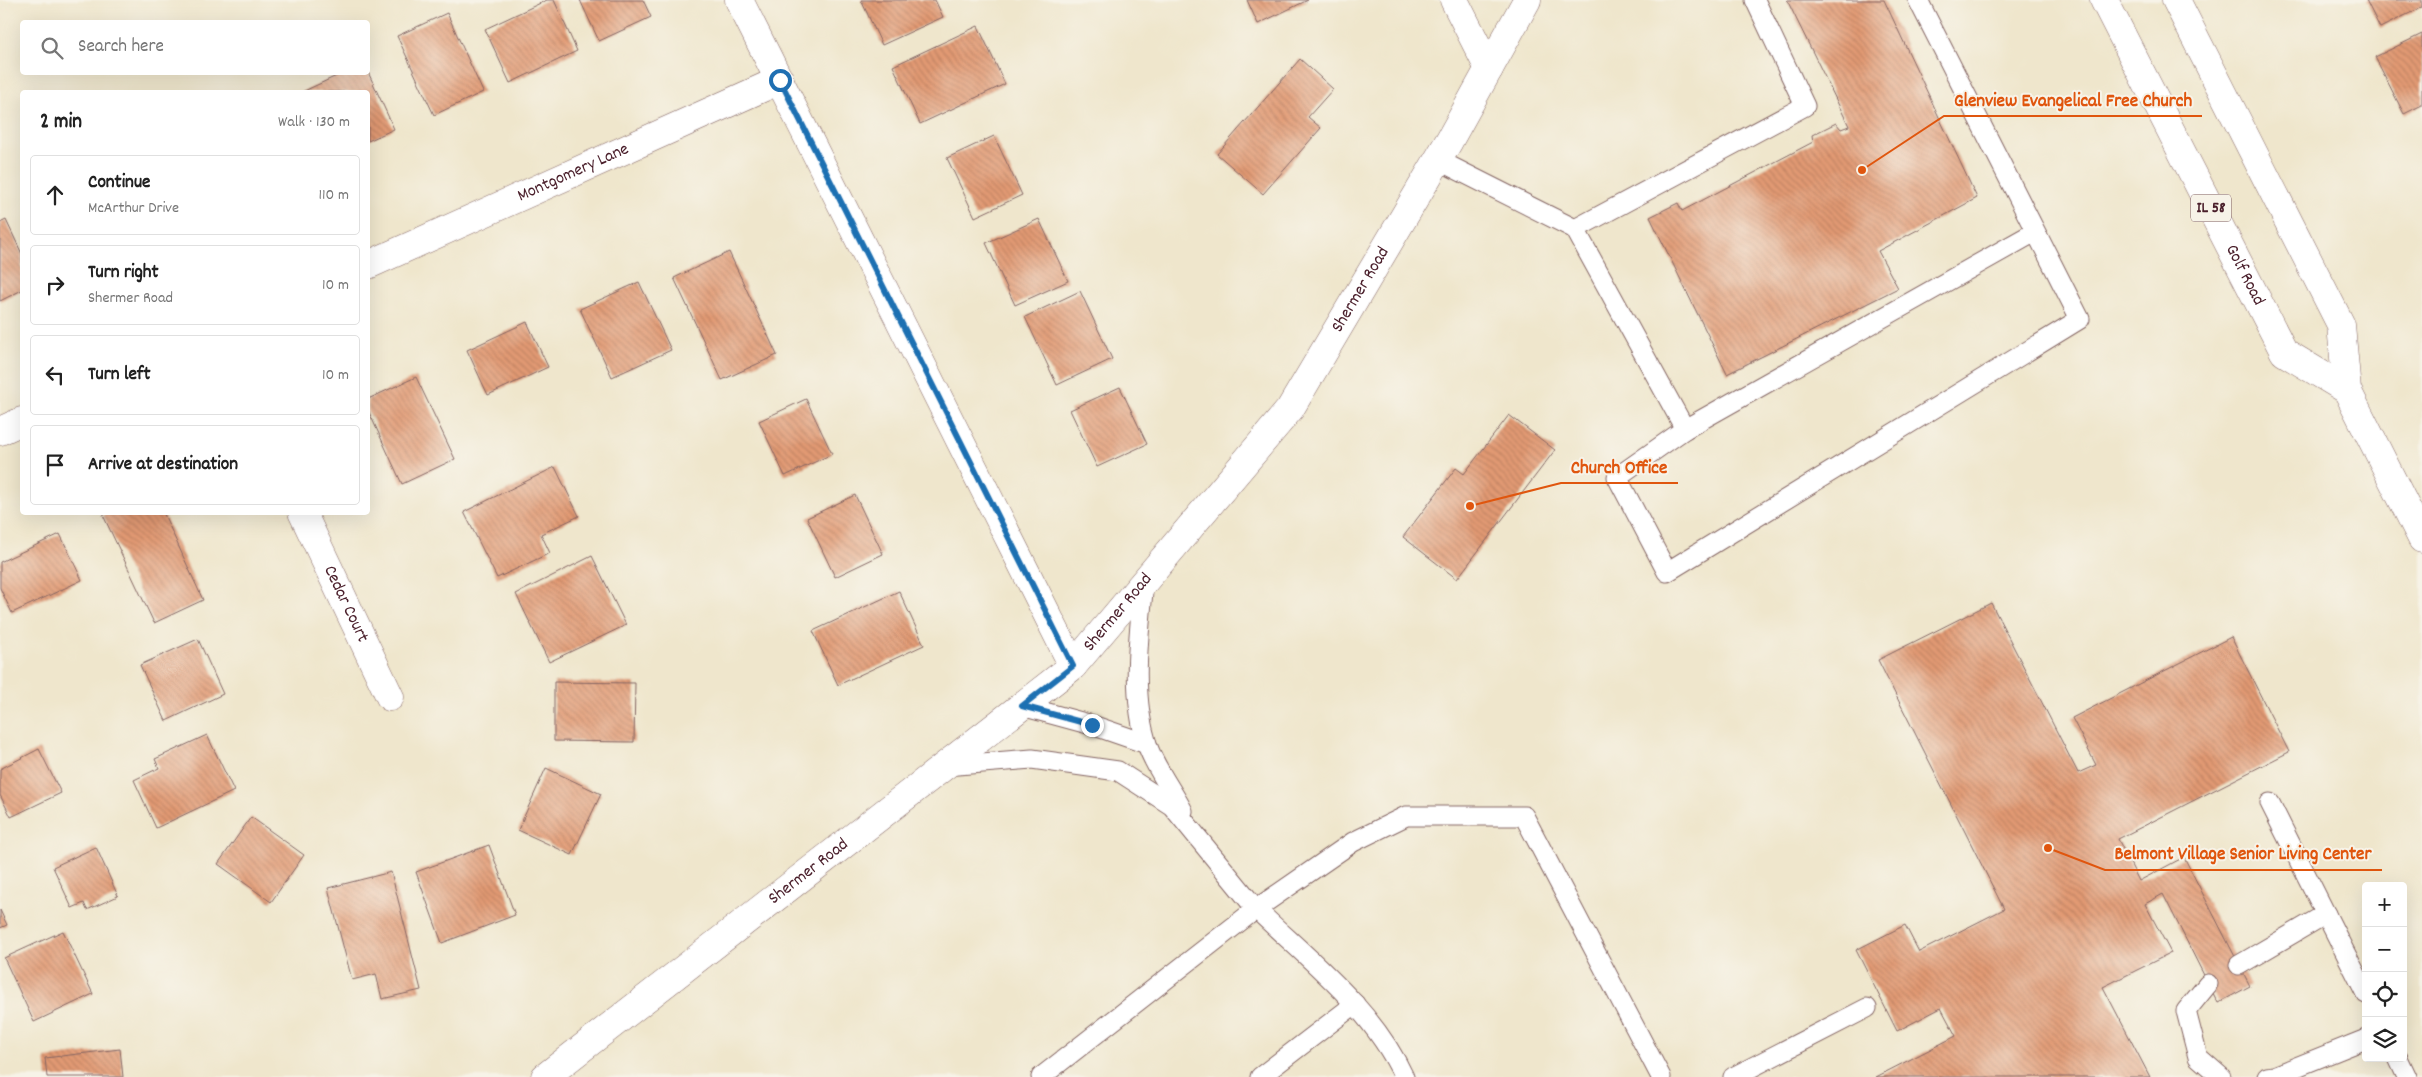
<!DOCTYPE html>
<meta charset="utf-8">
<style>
:root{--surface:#fff;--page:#f6f6f6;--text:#222;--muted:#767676;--line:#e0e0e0}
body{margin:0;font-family:Dekko,sans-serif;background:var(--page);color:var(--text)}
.controls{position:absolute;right:15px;bottom:15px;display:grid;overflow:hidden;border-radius:5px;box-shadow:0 5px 20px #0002}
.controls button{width:45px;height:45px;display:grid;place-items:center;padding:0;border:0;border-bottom:1px solid var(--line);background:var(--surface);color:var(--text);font:25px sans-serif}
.stop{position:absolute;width:15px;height:15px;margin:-11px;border:4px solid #1f6fb2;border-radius:50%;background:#fff}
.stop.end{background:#1f6fb2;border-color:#fff;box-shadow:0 1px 5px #0008}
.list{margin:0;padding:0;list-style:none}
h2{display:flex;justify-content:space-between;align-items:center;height:65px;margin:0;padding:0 20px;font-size:21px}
h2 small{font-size:16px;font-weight:400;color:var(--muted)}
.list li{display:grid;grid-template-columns:32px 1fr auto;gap:15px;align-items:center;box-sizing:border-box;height:80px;margin:0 10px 10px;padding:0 10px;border:1px solid var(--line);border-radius:5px}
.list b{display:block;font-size:19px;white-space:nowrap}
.list p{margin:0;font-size:16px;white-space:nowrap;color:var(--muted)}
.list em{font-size:16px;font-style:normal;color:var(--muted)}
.icon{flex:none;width:28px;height:28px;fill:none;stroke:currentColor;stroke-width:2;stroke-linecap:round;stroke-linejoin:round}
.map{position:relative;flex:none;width:2422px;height:1077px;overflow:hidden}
.search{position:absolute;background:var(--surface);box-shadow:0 5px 20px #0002;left:20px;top:20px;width:350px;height:55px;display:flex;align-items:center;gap:12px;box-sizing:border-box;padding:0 18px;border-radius:5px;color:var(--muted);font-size:19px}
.panel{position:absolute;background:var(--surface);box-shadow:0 5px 20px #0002;left:20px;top:90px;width:350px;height:425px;border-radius:5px}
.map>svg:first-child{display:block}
.building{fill:url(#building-back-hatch)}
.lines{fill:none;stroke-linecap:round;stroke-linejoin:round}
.service-casing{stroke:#846563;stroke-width:21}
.minor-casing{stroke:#846563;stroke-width:29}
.secondary-casing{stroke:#846563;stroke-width:29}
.primary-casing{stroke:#846563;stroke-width:29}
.service{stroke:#fff;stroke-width:19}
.minor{stroke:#fff;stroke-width:28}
.secondary{stroke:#fff;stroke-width:28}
.primary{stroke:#fff;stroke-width:28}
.route{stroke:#1f6fb2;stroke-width:6}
.labels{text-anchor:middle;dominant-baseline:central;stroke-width:4;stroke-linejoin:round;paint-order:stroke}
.shield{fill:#f7f3e8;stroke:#7e5f64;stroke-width:1}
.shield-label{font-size:16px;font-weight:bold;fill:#4a1f2b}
.street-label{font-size:18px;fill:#4a1f2b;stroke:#f7f3e8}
.leader{fill:none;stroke:#e0560e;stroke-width:2}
.callout-dot{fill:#e0560e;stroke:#f7f3e8;stroke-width:2}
.callout-label{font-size:19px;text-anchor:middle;font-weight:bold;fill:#e0560e;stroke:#f7f3e8;stroke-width:4;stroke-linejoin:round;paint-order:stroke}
</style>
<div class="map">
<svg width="2422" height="1077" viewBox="0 0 2422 1077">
<defs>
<pattern id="building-back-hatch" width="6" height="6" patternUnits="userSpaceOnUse" patternTransform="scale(1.25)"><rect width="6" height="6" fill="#e29a73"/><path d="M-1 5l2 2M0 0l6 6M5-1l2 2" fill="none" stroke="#b97d5f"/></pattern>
</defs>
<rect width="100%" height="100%" fill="#f7f3e8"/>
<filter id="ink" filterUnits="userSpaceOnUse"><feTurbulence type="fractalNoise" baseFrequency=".02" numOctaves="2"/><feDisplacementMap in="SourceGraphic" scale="10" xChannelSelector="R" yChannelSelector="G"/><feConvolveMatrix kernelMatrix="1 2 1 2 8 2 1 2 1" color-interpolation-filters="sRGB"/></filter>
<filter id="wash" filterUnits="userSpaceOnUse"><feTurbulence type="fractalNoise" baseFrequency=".0096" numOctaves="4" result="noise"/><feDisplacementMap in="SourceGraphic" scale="20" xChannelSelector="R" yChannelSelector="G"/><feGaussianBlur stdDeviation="1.12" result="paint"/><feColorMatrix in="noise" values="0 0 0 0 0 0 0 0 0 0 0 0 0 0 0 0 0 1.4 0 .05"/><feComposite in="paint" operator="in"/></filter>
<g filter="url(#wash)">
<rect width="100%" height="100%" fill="#efe6cc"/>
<g id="blocks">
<g class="building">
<polygon points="547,0 554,0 577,51 510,83 485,29"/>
<polygon points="580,0 643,0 651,17 599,41"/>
<polygon points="861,0 935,0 943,17 882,45"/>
<polygon points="1247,0 1308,0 1258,24"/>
<polygon points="1787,0 1884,0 1977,198 1878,251 1898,288 1727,374 1650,217 1678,203 1682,211 1813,142 1812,135 1836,123 1841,129 1849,126"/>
<polygon points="2366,0 2422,0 2422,7 2380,28"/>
<polygon points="447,13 483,92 434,115 397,36"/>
<polygon points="978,26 1005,84 920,124 893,66"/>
<polygon points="2422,34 2422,105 2404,114 2375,57"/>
<polygon points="1300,59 1333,89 1308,117 1321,128 1263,194 1217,154"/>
<polygon points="345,72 368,72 394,129 368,141 368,92 302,92"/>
<polygon points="994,136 1022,195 975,217 947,158"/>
<polygon points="1039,219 1068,281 1015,305 986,243"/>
<polygon points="6,220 22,254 22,290 0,301 0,223"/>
<polygon points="729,252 777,355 722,380 674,278"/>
<polygon points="639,282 671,350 612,377 580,309"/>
<polygon points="1080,291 1112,359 1057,385 1025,317"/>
<polygon points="527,322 548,367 488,395 467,350"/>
<polygon points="416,377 455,459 402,484 368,410 368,399"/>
<polygon points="1120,387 1147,444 1097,467 1070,410"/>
<polygon points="806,399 832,454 785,476 759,421"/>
<polygon points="1509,415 1555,450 1457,579 1403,537 1456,468 1464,474"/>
<polygon points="555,467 579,516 541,534 550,553 497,578 464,512"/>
<polygon points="855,495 883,554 835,577 807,518"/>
<polygon points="108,512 163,512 203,600 154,623 103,515"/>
<polygon points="60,534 82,580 12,613 0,588 0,562"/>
<polygon points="592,556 626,625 549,662 516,594"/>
<polygon points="899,591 924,645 838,685 813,631"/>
<polygon points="1991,603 2078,773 2096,765 2072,718 2231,637 2289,752 2118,839 2139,881 2184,857 2250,986 2218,1003 2163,894 2145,904 2171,953 2103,987 2150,1077 1876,1077 1956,1036 1941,1008 1897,1031 1856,950 1905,925 1919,952 2004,909 1878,660"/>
<polygon points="198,639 223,694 166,721 140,665"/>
<polygon points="554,682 635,683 634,742 554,741"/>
<polygon points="207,735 234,791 156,828 134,780 159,768 155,759"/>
<polygon points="39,749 61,793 11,817 0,795 0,769"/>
<polygon points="546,768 601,794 572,855 518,830"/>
<polygon points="251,817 304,855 271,902 218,864"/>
<polygon points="489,845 515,915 442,943 416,872"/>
<polygon points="96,847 118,896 87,910 84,903 72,908 53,867"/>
<polygon points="391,872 421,990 382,999 376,974 352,980 328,888"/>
<polygon points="0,910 7,925 0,928"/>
<polygon points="63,931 93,994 34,1022 4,958"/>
<polygon points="120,1049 123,1077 47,1077 45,1058"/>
</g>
</g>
</g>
<g filter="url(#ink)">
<use href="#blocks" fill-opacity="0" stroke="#846563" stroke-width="1"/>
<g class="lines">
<g class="service-casing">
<g id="service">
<polyline points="1918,0 2080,319 1667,572 1617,477 1685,429 2035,232"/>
<polyline points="1438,160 1575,229 1685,429"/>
<polyline points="1575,229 1805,106 1755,0"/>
<path d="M1144,582c-5,53 -14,113 4,165 8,22 24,43 35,64"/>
<polyline points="1022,706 1092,725 1147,744"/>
<polyline points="945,766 1032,759 1118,771 1172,806 1256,909 1041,1077"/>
<polyline points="2270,803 2366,994"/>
<polyline points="2239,965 2326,914"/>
<polyline points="2208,984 2186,1011 2198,1057 2221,1077"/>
<polyline points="2398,1058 2407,1077"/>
<polyline points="1260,1077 1355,1004"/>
<path d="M1404,1077c-31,-68 -95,-117 -148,-168l97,-67 53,-26h118l137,261"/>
<polyline points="1733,1077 1867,1008"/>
<polyline points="2267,1077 2274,1076 2366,1039"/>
</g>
</g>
<g class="minor-casing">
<g id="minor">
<polyline points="739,0 1073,666"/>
<polyline points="1454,0 1489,69"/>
<path id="s1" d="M368,265l412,-185"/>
<polyline points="0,431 22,421"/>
<path id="s2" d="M302,512l88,185"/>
</g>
</g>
<g class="secondary-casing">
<g id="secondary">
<path id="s3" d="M545,1077l528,-411 217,-257 159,-268 78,-141"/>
</g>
</g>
<g class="primary-casing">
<g id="primary">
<path id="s4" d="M2104,0l180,352 63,38"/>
<polyline points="2176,0 2341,325 2347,390 2422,539"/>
</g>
</g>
<use href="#service" class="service"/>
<use href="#minor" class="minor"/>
<use href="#secondary" class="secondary"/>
<use href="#primary" class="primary"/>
</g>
</g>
<g class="lines" filter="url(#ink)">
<polyline class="route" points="780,80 1073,666 1022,706 1092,725"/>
</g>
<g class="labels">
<rect class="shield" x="2191" y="194.5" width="40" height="27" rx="4"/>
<g class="shield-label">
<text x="2211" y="208">IL 58</text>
</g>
<g class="street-label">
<text stroke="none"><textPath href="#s1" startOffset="225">Montgomery Lane</textPath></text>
<text stroke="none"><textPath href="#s4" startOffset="309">Golf Road</textPath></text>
<text stroke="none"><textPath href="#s3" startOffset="1144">Shermer Road</textPath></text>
<text stroke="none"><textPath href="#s2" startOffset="102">Cedar Court</textPath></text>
<text stroke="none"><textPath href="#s3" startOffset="739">Shermer Road</textPath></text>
<text stroke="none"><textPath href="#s3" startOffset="334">Shermer Road</textPath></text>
</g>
</g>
<path class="leader" d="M1862 170L1944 116H2202M1470 506L1561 483H1678M2048 848L2105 870H2382"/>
<g class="callout-dot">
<circle cx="1862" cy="170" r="5"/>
<circle cx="1470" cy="506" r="5"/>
<circle cx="2048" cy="848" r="5"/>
</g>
<g class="callout-label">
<text x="2073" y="106">Glenview Evangelical Free Church</text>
<text x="1619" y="473">Church Office</text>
<text x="2243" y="859">Belmont Village Senior Living Center</text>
</g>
</svg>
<div class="controls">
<button>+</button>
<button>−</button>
<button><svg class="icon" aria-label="locate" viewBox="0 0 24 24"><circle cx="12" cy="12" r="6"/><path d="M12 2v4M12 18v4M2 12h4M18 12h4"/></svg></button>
<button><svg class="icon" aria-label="layers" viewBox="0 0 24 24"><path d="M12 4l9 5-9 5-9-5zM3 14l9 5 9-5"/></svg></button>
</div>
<div class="stop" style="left:780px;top:80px"></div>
<div class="stop end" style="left:1092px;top:725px"></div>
<div class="search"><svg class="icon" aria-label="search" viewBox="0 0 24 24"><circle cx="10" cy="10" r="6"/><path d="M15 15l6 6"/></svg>Search here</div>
<section class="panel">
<h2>2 min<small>Walk · 130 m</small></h2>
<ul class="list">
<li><svg class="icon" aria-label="ahead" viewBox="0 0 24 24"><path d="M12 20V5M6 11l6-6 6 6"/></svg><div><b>Continue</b><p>McArthur Drive</p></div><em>110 m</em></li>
<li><svg class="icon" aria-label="right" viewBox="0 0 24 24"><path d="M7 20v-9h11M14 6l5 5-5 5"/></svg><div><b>Turn right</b><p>Shermer Road</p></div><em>10 m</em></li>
<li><svg class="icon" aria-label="left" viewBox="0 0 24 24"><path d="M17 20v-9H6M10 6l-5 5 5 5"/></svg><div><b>Turn left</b></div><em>10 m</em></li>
<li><svg class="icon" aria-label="arrive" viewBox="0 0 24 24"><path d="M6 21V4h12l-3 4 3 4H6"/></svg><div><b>Arrive at destination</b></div></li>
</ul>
</section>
</div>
